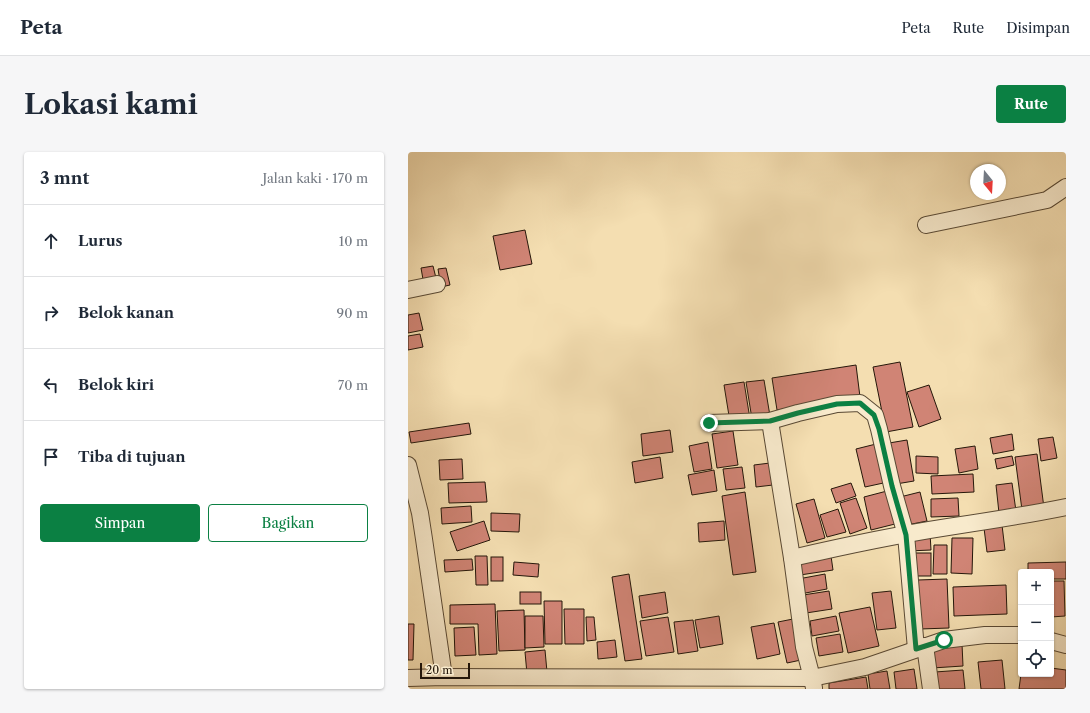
<!DOCTYPE html>
<html lang="id">
<meta charset="utf-8">
<style>
:root{--surface:#fff;--page:#f6f6f7;--text:#1f2937;--muted:#747a83;--line:#e0e1e3;--accent:#0b8043}
body{margin:0;font-family:"Libre Caslon Text",serif;background:var(--page);color:var(--text)}
.controls{position:absolute;right:12px;bottom:12px;display:grid;overflow:hidden;border-radius:4px;box-shadow:0 1px 3px #0004}
.controls button{width:36px;height:36px;display:grid;place-items:center;padding:0;border:0;border-bottom:1px solid var(--line);background:var(--surface);color:var(--text);font:20px sans-serif}
.compass{position:absolute;left:562px;top:12px;width:36px;height:36px;border-radius:50%;background:var(--surface);box-shadow:0 1px 3px #0004;rotate:162deg}
.scale{position:absolute;left:12px;bottom:10px;width:50px;box-sizing:border-box;padding-left:4px;border:2px solid #25170a;border-top:0;font-size:11px;line-height:14px;white-space:nowrap;color:#25170a;-webkit-text-stroke:3px #f8eacc;paint-order:stroke}
.stop{position:absolute;width:12px;height:12px;margin:-9px;border:3px solid #0b8043;border-radius:50%;background:#fff}
.stop.end{background:#0b8043;border-color:#fff;box-shadow:0 1px 4px #0008}
.list{margin:0;padding:0;list-style:none}
h2{display:flex;justify-content:space-between;align-items:center;height:52px;margin:0;padding:0 16px;font-size:17px}
h2 small{font-size:13px;font-weight:400;color:var(--muted)}
.list li{display:grid;grid-template-columns:26px 1fr auto;gap:12px;align-items:center;box-sizing:border-box;height:72px;padding:0 16px;border-top:1px solid var(--line)}
.list b{display:block;font-size:15px;white-space:nowrap}
.list em{font-size:13px;font-style:normal;color:var(--muted)}
.actions{display:flex;gap:8px;padding:12px 16px}
.actions a{flex:1;padding:9px 0;border:1px solid var(--accent);border-radius:4px;text-align:center;font-size:14px;color:var(--accent)}
.actions .main{background:var(--accent);color:#fff}
.icon{flex:none;width:22px;height:22px;fill:none;stroke:currentColor;stroke-width:2;stroke-linecap:round;stroke-linejoin:round}
.map{position:relative;flex:none;width:658px;height:537px;overflow:hidden;border-radius:4px}
header{display:flex;align-items:center;gap:24px;box-sizing:border-box;height:56px;padding:0 20px;background:var(--surface);border-bottom:1px solid var(--line)}
header strong{font-size:19px}
nav{display:flex;gap:22px;margin-inline-start:auto;font-size:14px}
.intro{display:flex;align-items:center;justify-content:space-between;box-sizing:border-box;height:96px;padding:0 24px}
h1{margin:0;font-size:28px}
.button{padding:10px 18px;border-radius:4px;background:var(--accent);color:#fff;font-size:14px;font-weight:700}
main{display:flex;gap:24px;padding:0 24px}
aside{flex:1;background:var(--surface);border-radius:4px;box-shadow:0 1px 3px #0004}
.map>svg:first-child{display:block}
.building{fill:#d08475;stroke:#25170a}
.lines{fill:none;stroke-linecap:round;stroke-linejoin:round}
.street-casing{stroke:#594934;stroke-width:18}
.street{stroke:#f8eacc;stroke-width:16}
.route{stroke:#0b8043;stroke-width:5}
</style>
<header>
<strong>Peta</strong>
<nav><a>Peta</a><a>Rute</a><a>Disimpan</a></nav>
</header>
<div class="intro"><h1>Lokasi kami</h1><a class="button">Rute</a></div>
<main>
<aside>
<h2>3 mnt<small>Jalan kaki · 170 m</small></h2>
<ul class="list">
<li><svg class="icon" aria-label="ahead" viewBox="0 0 24 24"><path d="M12 20V5M6 11l6-6 6 6"/></svg><div><b>Lurus</b></div><em>10 m</em></li>
<li><svg class="icon" aria-label="right" viewBox="0 0 24 24"><path d="M7 20v-9h11M14 6l5 5-5 5"/></svg><div><b>Belok kanan</b></div><em>90 m</em></li>
<li><svg class="icon" aria-label="left" viewBox="0 0 24 24"><path d="M17 20v-9H6M10 6l-5 5 5 5"/></svg><div><b>Belok kiri</b></div><em>70 m</em></li>
<li><svg class="icon" aria-label="arrive" viewBox="0 0 24 24"><path d="M6 21V4h12l-3 4 3 4H6"/></svg><div><b>Tiba di tujuan</b></div></li>
</ul>
<div class="actions"><a class="main">Simpan</a><a>Bagikan</a></div>
</aside>
<div class="map">
<svg width="658" height="537" viewBox="0 0 658 537">
<rect width="100%" height="100%" fill="#f4deb1"/>
<filter id="stains"><feTurbulence type="fractalNoise" baseFrequency=".005" numOctaves="4"/><feColorMatrix values="0 0 0 0 .2 0 0 0 0 .09 0 0 0 0 .02 0 0 0 .5 -.17"/></filter>
<radialGradient id="worn" r=".72"><stop offset=".6" stop-color="#630" stop-opacity="0"/><stop offset="1" stop-color="#630" stop-opacity=".3"/></radialGradient>
<g class="building">
<polygon points="117,78 124,112 92,118 85,84"/>
<polygon points="25,114 29,130 16,133 13,116"/>
<polygon points="38,116 42,133 33,135 30,117"/>
<polygon points="11,161 15,178 0,181 0,163"/>
<polygon points="12,182 15,195 0,198 0,184"/>
<polygon points="492,210 505,275 478,280 465,215"/>
<polygon points="448,213 452,245 369,258 364,226"/>
<polygon points="356,228 362,264 344,267 338,230"/>
<polygon points="336,230 342,267 322,270 316,233"/>
<polygon points="521,233 533,267 511,275 499,240"/>
<polygon points="61,271 63,282 3,291 1,280"/>
<polygon points="262,278 265,300 235,304 233,282"/>
<polygon points="325,279 330,313 309,316 304,282"/>
<polygon points="604,282 606,298 585,302 582,286"/>
<polygon points="645,285 649,306 633,309 630,287"/>
<polygon points="499,288 506,329 488,332 481,291"/>
<polygon points="300,290 304,317 286,320 281,294"/>
<polygon points="472,291 480,330 457,335 448,297"/>
<polygon points="567,294 570,317 551,321 547,297"/>
<polygon points="629,302 636,356 614,358 607,305"/>
<polygon points="508,304 530,305 530,322 508,321"/>
<polygon points="604,304 606,313 589,317 587,307"/>
<polygon points="252,305 255,326 227,331 224,310"/>
<polygon points="54,307 55,327 32,328 31,308"/>
<polygon points="362,311 365,333 348,335 346,313"/>
<polygon points="334,315 337,336 318,338 315,317"/>
<polygon points="306,318 309,339 284,343 280,323"/>
<polygon points="565,322 566,340 524,342 523,324"/>
<polygon points="77,330 79,350 41,351 40,331"/>
<polygon points="443,331 448,344 428,351 423,337"/>
<polygon points="604,331 608,359 591,361 588,333"/>
<polygon points="479,339 487,372 463,378 456,345"/>
<polygon points="337,340 348,420 325,423 314,344"/>
<polygon points="512,340 519,369 499,373 492,345"/>
<polygon points="448,346 459,376 442,382 432,351"/>
<polygon points="550,346 551,364 523,365 523,347"/>
<polygon points="406,347 417,386 399,391 388,352"/>
<polygon points="63,354 64,370 34,372 33,356"/>
<polygon points="430,357 438,380 419,385 412,363"/>
<polygon points="83,361 112,362 111,380 83,379"/>
<polygon points="76,369 82,388 49,399 42,380"/>
<polygon points="316,369 317,388 291,390 290,371"/>
<polygon points="594,373 597,398 579,400 576,376"/>
<polygon points="522,381 523,398 500,399 499,382"/>
<polygon points="544,386 565,386 564,422 543,421"/>
<polygon points="526,393 539,393 539,422 525,422"/>
<rect x="505" y="401" width="18" height="23"/>
<polygon points="67,404 79,404 80,433 68,433"/>
<polygon points="423,404 425,418 392,423 389,410"/>
<rect x="83" y="405" width="12" height="24"/>
<polygon points="64,407 65,418 37,420 36,408"/>
<polygon points="106,410 131,412 130,425 105,423"/>
<polygon points="658,410 658,427 643,427 643,420 620,420 620,411"/>
<polygon points="221,422 234,507 217,509 204,425"/>
<polygon points="417,422 419,437 392,442 390,427"/>
<polygon points="539,427 541,476 512,477 510,428"/>
<polygon points="643,429 656,429 657,464 643,465"/>
<polygon points="598,433 599,462 546,464 545,435"/>
<polygon points="421,439 424,457 398,461 395,443"/>
<polygon points="483,439 488,476 469,478 464,441"/>
<rect x="112" y="440" width="21" height="12"/>
<polygon points="257,440 260,461 234,466 231,444"/>
<polygon points="136,449 154,449 154,492 137,492"/>
<polygon points="87,452 89,502 71,503 70,472 42,472 42,453"/>
<polygon points="462,455 471,494 440,501 431,461"/>
<polygon points="156,457 176,457 176,492 157,492"/>
<polygon points="116,458 117,498 91,499 89,459"/>
<polygon points="117,464 135,464 136,495 117,496"/>
<polygon points="311,464 315,492 292,496 287,468"/>
<polygon points="428,464 431,479 404,484 402,469"/>
<polygon points="178,465 186,465 188,488 179,489"/>
<polygon points="260,465 266,500 238,504 232,469"/>
<polygon points="385,467 393,508 379,511 370,470"/>
<polygon points="285,468 290,499 270,502 266,470"/>
<polygon points="366,471 372,502 349,507 343,475"/>
<polygon points="0,472 6,472 5,508 0,508"/>
<polygon points="66,475 68,503 47,504 46,476"/>
<polygon points="432,482 435,500 411,504 408,486"/>
<polygon points="207,488 209,505 190,507 189,490"/>
<polygon points="554,492 555,514 524,516 522,494"/>
<polygon points="137,498 139,520 119,522 117,500"/>
<polygon points="594,508 597,537 573,537 570,510"/>
<polygon points="643,516 658,518 658,537 611,537 613,522 643,522"/>
<polygon points="506,517 509,537 488,537 486,520"/>
<polygon points="555,518 557,537 529,537 527,520"/>
<polygon points="479,519 482,537 462,537 460,522"/>
<polygon points="458,525 460,537 421,537 421,531"/>
</g>
<g class="lines">
<g class="street-casing">
<g id="street">
<polyline points="518,73 639,48 658,35"/>
<polyline points="0,138 29,132"/>
<polyline points="362,269 384,406 396,495 404,526 457,515 536,488 577,483 613,483"/>
<polyline points="301,271 362,269 390,261 429,252 452,251 467,263 471,277 484,334 498,383 508,497"/>
<polyline points="0,313 12,361 16,387 36,525"/>
<path d="M384,406c52,-12 104,-23 156,-31 40,-6 79,-12 118,-20"/>
<polyline points="643,489 658,493"/>
<polyline points="517,494 523,537"/>
<polyline points="0,526 36,525 404,526 406,536"/>
</g>
</g>
<use href="#street" class="street"/>
</g>
<g class="lines">
<polyline class="route" points="301,271 362,269 390,261 429,252 452,251 466,263 471,277 484,334 498,383 508,497 536,488"/>
</g>
<rect width="100%" height="100%" filter="url(#stains)"/>
<rect width="100%" height="100%" fill="url(#worn)"/>
</svg>
<div class="controls">
<button>+</button>
<button>−</button>
<button><svg class="icon" aria-label="locate" viewBox="0 0 24 24"><circle cx="12" cy="12" r="6"/><path d="M12 2v4M12 18v4M2 12h4M18 12h4"/></svg></button>
</div>
<svg class="compass" viewBox="-18 -18 36 36"><path d="M0-13l5 13h-10z" fill="#e53935"/><path d="M0 13l5-13h-10z" fill="#747a83"/></svg>
<div class="scale">20 m</div>
<div class="stop" style="left:536px;top:488px"></div>
<div class="stop end" style="left:301px;top:271px"></div>
</div>
</main>
